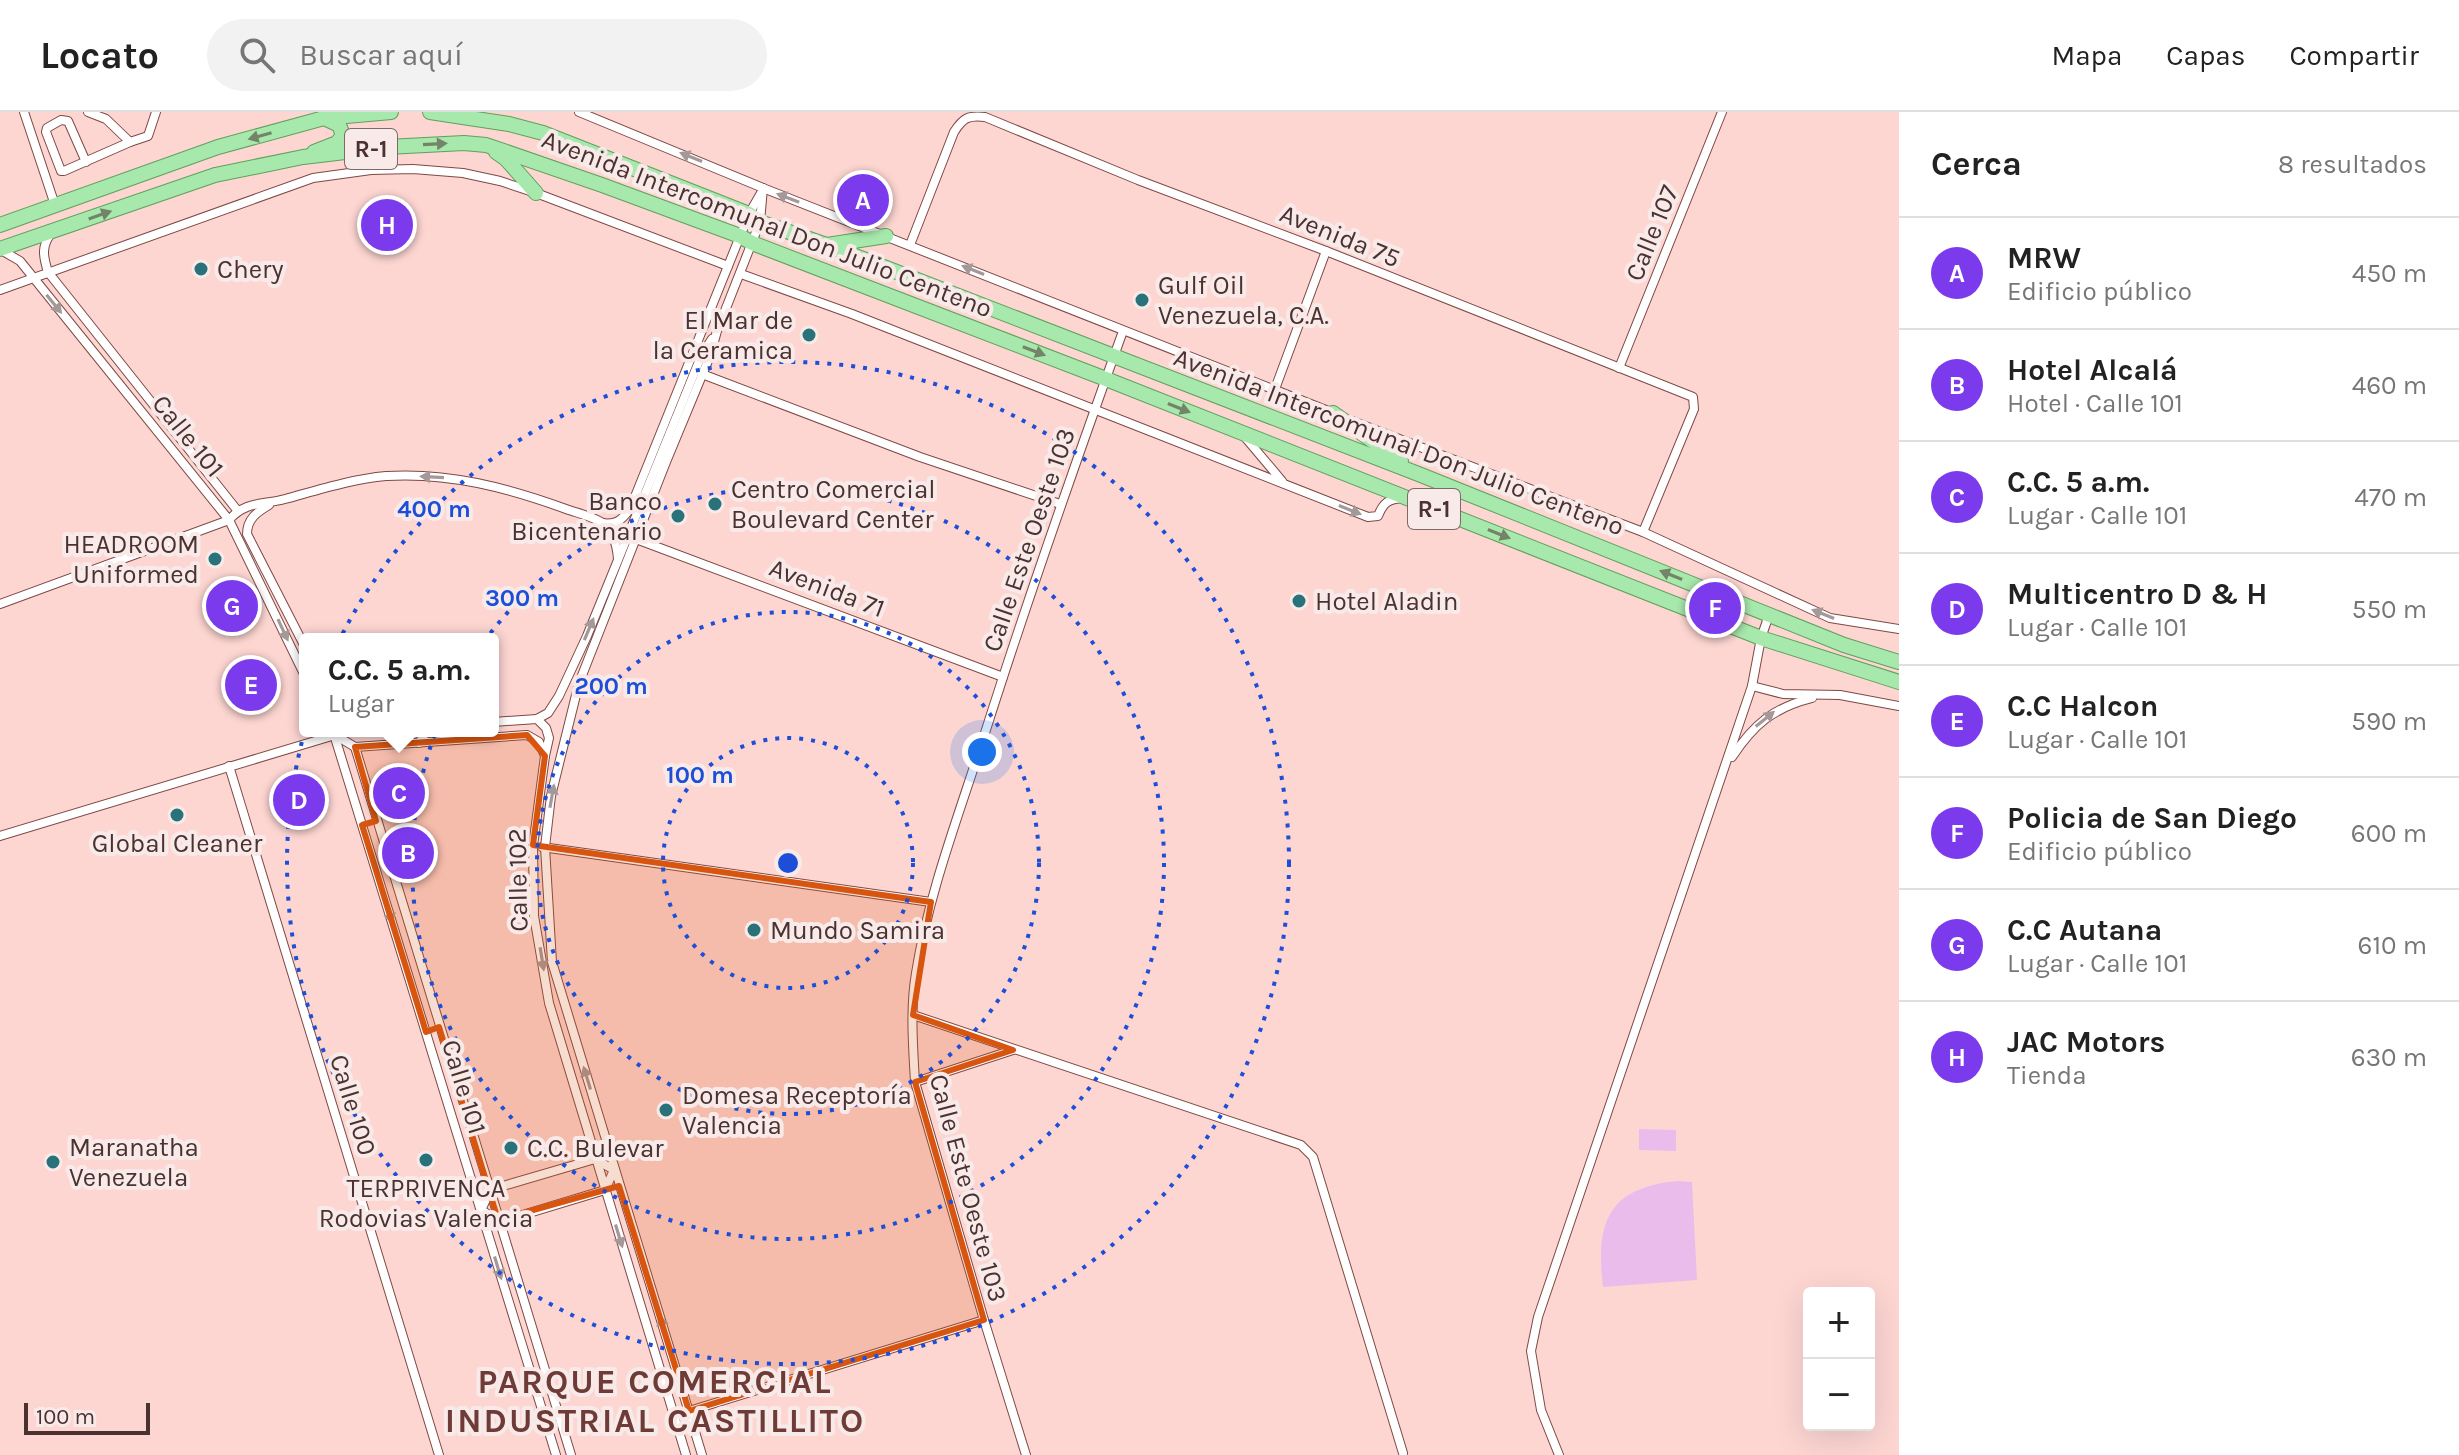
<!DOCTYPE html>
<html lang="es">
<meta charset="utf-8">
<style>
:root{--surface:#fff;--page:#f2f2f2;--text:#222;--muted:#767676;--line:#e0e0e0;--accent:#7c3aed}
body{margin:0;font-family:Karla,sans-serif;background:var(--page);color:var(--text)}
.controls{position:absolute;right:24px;bottom:24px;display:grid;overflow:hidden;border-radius:8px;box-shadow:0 8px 32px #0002}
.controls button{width:72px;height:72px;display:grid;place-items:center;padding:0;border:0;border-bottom:2px solid var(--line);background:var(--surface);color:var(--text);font:40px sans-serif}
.scale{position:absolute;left:24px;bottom:20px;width:126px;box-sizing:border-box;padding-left:8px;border:4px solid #4b3230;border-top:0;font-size:22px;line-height:28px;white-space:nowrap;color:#4b3230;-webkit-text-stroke:6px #f8eae9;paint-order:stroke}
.you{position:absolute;left:982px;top:640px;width:28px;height:28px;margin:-20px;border:6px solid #fff;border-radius:50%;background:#1a73e8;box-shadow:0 0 0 12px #1a73e833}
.badge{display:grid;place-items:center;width:52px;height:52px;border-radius:50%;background:var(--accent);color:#fff;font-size:26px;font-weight:700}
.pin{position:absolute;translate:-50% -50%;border:4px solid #fff;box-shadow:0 2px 8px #0006}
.popup{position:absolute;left:299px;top:521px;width:200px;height:104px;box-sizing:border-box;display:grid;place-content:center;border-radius:8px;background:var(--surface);filter:drop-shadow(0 2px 6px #0005);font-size:26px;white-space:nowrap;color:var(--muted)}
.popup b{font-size:30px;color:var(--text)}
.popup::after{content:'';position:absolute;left:50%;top:100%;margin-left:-16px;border:16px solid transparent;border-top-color:var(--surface)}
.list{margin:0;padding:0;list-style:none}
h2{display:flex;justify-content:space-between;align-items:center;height:104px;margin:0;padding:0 32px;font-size:34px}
h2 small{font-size:26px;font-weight:400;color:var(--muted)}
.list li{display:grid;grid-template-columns:52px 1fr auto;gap:24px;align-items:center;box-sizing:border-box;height:112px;padding:0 32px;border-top:2px solid var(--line)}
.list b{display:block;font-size:30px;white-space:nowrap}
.list p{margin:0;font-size:26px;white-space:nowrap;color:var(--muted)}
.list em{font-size:26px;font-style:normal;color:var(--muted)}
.icon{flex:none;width:44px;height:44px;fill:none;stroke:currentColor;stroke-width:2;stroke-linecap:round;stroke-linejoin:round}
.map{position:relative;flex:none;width:1899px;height:1343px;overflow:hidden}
header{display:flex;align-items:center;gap:48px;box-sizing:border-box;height:112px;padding:0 40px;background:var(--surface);border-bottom:2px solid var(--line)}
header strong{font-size:38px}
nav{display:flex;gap:44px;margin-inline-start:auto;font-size:28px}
.search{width:560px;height:72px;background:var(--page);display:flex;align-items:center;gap:20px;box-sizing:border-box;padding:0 28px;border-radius:44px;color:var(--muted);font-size:30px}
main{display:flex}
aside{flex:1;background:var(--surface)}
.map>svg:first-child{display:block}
.green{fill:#eabceb}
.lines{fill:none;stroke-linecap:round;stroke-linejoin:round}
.street-casing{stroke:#7e4944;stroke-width:10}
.primary-casing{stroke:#619f5d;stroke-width:16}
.street{stroke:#fff;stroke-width:8}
.primary{stroke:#a7e8ac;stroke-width:14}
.oneway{fill:#748468}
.oneway2{fill:#a59898}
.marked{fill:#d85510;fill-opacity:0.2;stroke:#d85510;stroke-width:6;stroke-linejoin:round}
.ring{fill:none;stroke:#1d4ed8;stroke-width:4;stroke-dasharray:4 8}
.poi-dot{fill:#29727a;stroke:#f8eae9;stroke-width:3}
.labels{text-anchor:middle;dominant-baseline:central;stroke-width:8;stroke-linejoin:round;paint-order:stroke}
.shield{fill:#f8eae9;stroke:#7f6968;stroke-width:2}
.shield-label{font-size:24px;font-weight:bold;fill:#4b3230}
.street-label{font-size:26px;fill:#4b3230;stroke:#f8eae9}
.poi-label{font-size:26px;fill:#4b3230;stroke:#f8eae9;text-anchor:start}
.district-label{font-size:34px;font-weight:bold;letter-spacing:2px;fill:#6e3b37;stroke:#f8eae9}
.centre{fill:#1d4ed8;stroke:#f8eae9;stroke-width:4}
.ring-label{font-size:24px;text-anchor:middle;font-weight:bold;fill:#1d4ed8;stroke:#f8eae9;stroke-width:8;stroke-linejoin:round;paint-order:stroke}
</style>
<header>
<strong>Locato</strong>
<div class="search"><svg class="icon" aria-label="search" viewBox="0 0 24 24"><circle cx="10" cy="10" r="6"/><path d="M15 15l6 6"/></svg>Buscar aquí</div>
<nav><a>Mapa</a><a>Capas</a><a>Compartir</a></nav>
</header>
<main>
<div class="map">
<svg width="1899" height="1343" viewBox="0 0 1899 1343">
<rect width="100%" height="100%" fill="#fdd6d2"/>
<g class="green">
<polygon points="1639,1017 1676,1018 1676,1039 1639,1038"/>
<path d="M1677,1069l15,1 5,98 -94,7c-8,-65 5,-99 74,-106z"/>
</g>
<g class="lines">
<g class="street-casing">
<g id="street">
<polyline points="24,0 55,93"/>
<polyline points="579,0 763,76 1336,302"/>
<polyline points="130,30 148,24 156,0"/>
<polyline points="86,50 68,9 61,8 47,16 46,20 61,59 64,59 130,30 106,7 88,0"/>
<path d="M52,120c-11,14 -9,24 -4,40l189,238"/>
<path d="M910,133l44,-113c9,-14 14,-17 31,-15l153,63 188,71 367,146 1,12 -51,123"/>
<polyline points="1,138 20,149 229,408 305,564"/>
<path d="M741,162l111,40 516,203 10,-1c5,-13 10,-17 25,-18"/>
<polyline points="0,178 313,66 371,58 413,57 463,61 500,69 536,81 728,154"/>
<polyline points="1619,256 1722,0"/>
<polyline points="702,262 920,345 1060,392"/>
<polyline points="1275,277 1326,139"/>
<polyline points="1352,309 1643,420 1830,506 1899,517"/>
<polyline points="1244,324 1282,369"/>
<path d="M269,393c-12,7 -22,14 -22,29l58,113"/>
<path d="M602,411c14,2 19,-2 28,-14l119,-295 12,-21"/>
<polyline points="636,427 1003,565"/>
<path d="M0,492l229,-84c16,-19 34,-15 56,-21 33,-9 67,-20 101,-23 63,-4 122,12 180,33 11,4 25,7 35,13 12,8 16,24 17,37"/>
<polyline points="1752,574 1783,582 1840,583 1899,594"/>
<polyline points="537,607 546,616 549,626 545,644 533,734 534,804 549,891 686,1343"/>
<polyline points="493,610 537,607 548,601 559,584 587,524 702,242 712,227"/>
<polyline points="333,619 556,1343"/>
<polyline points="366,619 387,619"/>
<polyline points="419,631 427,619"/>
<polyline points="355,635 571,1343"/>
<path d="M1732,645c22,-33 41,-49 80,-59"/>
<polyline points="229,654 439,1343"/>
<polyline points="0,724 335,623 355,635 527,623 539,630 545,644"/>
<polyline points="542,735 931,790"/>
<polyline points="913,903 1301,1033 1313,1045 1403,1341"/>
<polyline points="915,970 1013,938"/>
<polygon points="595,1047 614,1058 605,1078 506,1108 498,1108 481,1098 490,1079 496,1076"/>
<polyline points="689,1299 984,1208"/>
<polyline points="702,1343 552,850 545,735 551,684 579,571 666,350 710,244 717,219 760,110 763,76"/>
<path d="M1026,1343l-42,-135 -69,-238c-2,-35 -5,-74 1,-109 13,-82 44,-161 69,-240 43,-135 90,-269 138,-402"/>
<polyline points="1559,1343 1541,1298 1531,1239 1538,1205 1752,574 1761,526 1769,503"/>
</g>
</g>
<g class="primary-casing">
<g id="primary">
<polyline points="430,0 509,12 543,21 749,102 760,110 827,133 1421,363 1844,533 1899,550"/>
<polyline points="314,40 337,31 343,23 339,13 324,6"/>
<polyline points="496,40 506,47 536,81"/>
<polyline points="0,113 218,35 324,6 391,0"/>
<polyline points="827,133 886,124"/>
<polyline points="0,137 215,63 303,45 387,35 464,31 486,33 602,73 740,124 752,131 1106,267 1761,526 1899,570"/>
<polyline points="1333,301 1401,349"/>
</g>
</g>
<use href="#street" class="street"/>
<use href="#primary" class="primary"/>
</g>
<defs><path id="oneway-solid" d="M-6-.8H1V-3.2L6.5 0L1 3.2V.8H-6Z" transform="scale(2)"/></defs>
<g class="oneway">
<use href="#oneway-solid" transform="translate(260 24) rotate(164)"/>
<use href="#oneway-solid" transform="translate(435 32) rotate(-3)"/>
<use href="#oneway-solid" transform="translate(100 103) rotate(-19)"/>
<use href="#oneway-solid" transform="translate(1034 239) rotate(21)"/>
<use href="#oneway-solid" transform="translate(1179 296) rotate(22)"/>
<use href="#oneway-solid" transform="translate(1499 422) rotate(22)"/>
<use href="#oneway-solid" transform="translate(1671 463) rotate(-158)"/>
</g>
<g class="oneway2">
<use href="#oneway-solid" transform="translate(691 45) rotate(-158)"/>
<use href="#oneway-solid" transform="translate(788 86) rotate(-159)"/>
<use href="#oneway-solid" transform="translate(973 158) rotate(-158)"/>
<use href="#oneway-solid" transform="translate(54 192) rotate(51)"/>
<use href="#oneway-solid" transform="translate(432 365) rotate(-177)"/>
<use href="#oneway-solid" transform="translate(1350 398) rotate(22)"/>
<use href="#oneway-solid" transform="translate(1823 502) rotate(-158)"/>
<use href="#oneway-solid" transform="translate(589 517) rotate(-67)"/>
<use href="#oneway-solid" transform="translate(283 518) rotate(65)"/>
<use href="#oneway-solid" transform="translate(1765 607) rotate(-39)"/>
<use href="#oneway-solid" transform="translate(552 684) rotate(-80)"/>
<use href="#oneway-solid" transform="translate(389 800) rotate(73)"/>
<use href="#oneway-solid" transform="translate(542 847) rotate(81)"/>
<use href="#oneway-solid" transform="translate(587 966) rotate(-107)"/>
<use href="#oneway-solid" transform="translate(619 1124) rotate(73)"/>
<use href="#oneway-solid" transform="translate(498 1156) rotate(73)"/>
<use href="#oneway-solid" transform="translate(663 1215) rotate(-107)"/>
</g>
<path class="marked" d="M527,623l18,21 -12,89 398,57 -18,113 100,35 -98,32 69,238 -295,91 -70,-225 -121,34 -59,-193 -13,5 -64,-207 14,-4 -21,-74z"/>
<g class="ring">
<circle cx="788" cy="751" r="125"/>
<circle cx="788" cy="751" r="251"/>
<circle cx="788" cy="751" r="376"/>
<circle cx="788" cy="751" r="501"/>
</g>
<g class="poi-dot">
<circle cx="201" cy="157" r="8"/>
<circle cx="1142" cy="188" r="8"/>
<circle cx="809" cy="223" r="8"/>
<circle cx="715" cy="392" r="8"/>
<circle cx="678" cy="404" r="8"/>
<circle cx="215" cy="447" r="8"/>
<circle cx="1299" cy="489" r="8"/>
<circle cx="177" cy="703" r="8"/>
<circle cx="754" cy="818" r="8"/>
<circle cx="666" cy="998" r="8"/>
<circle cx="511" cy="1036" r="8"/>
<circle cx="426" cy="1048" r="8"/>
<circle cx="53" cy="1050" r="8"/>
</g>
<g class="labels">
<g class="shield">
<rect x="345" y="17" width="52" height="40" rx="6"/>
<rect x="1408" y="377" width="52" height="40" rx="6"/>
</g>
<g class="shield-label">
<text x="371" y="37">R-1</text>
<text x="1434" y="397">R-1</text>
</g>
<g class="street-label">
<text transform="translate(767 112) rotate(21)">Avenida Intercomunal Don Julio Centeno</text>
<text transform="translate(1652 121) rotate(-68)">Calle 107</text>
<text transform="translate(1340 124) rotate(22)">Avenida 75</text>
<text transform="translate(188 324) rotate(51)">Calle 101</text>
<text transform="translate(1399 330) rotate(21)">Avenida Intercomunal Don Julio Centeno</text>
<text transform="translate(1029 428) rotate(-71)">Calle Este Oeste 103</text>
<text transform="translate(827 476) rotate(21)">Avenida 71</text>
<text transform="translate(518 768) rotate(-91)">Calle 102</text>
<text transform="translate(464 975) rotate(73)">Calle 101</text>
<text transform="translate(353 993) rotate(73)">Calle 100</text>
<text transform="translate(968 1076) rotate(75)">Calle Este Oeste 103</text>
</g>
<g class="poi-label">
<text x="217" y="157">Chery</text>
<text x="1158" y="173">Gulf Oil<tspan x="1158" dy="30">Venezuela, C.A.</tspan></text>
<text x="793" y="208" text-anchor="end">El Mar de<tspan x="793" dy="30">la Ceramica</tspan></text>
<text x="731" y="377">Centro Comercial<tspan x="731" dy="30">Boulevard Center</tspan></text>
<text x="662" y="389" text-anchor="end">Banco<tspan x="662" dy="30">Bicentenario</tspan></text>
<text x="199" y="432" text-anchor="end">HEADROOM<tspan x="199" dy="30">Uniformed</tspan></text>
<text x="1315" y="489">Hotel Aladin</text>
<text x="177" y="731" text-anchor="middle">Global Cleaner</text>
<text x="770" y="818">Mundo Samira</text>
<text x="682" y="983">Domesa Receptoría<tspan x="682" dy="30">Valencia</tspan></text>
<text x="69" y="1035">Maranatha<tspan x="69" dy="30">Venezuela</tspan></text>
<text x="527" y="1036">C.C. Bulevar</text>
<text x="426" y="1076" text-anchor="middle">TERPRIVENCA<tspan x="426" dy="30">Rodovias Valencia</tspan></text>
</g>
<g class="district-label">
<text x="655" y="1270">PARQUE COMERCIAL<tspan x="655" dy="39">INDUSTRIAL CASTILLITO</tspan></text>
</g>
</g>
<circle cx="788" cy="751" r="12" class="centre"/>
<g class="ring-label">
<text x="434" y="405">400 m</text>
<text x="522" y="494">300 m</text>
<text x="611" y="582">200 m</text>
<text x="700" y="671">100 m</text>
</g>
</svg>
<div class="controls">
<button>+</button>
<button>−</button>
</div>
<div class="scale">100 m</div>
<div class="you"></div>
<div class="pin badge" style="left:863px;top:88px">A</div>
<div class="pin badge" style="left:408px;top:741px">B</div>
<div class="pin badge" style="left:399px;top:681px">C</div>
<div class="popup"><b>C.C. 5 a.m.</b>Lugar</div>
<div class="pin badge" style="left:299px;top:688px">D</div>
<div class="pin badge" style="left:251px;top:573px">E</div>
<div class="pin badge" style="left:1715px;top:496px">F</div>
<div class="pin badge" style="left:232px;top:494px">G</div>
<div class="pin badge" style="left:387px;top:113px">H</div>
</div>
<aside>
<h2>Cerca<small>8 resultados</small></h2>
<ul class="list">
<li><span class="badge">A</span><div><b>MRW</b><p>Edificio público</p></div><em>450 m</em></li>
<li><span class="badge">B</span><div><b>Hotel Alcalá</b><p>Hotel · Calle 101</p></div><em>460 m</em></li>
<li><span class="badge">C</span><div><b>C.C. 5 a.m.</b><p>Lugar · Calle 101</p></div><em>470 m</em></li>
<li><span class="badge">D</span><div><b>Multicentro D &amp; H</b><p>Lugar · Calle 101</p></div><em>550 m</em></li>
<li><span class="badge">E</span><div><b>C.C Halcon</b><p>Lugar · Calle 101</p></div><em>590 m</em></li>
<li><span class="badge">F</span><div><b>Policia de San Diego</b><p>Edificio público</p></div><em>600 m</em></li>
<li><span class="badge">G</span><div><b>C.C Autana</b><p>Lugar · Calle 101</p></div><em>610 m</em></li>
<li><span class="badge">H</span><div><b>JAC Motors</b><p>Tienda</p></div><em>630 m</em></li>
</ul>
</aside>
</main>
